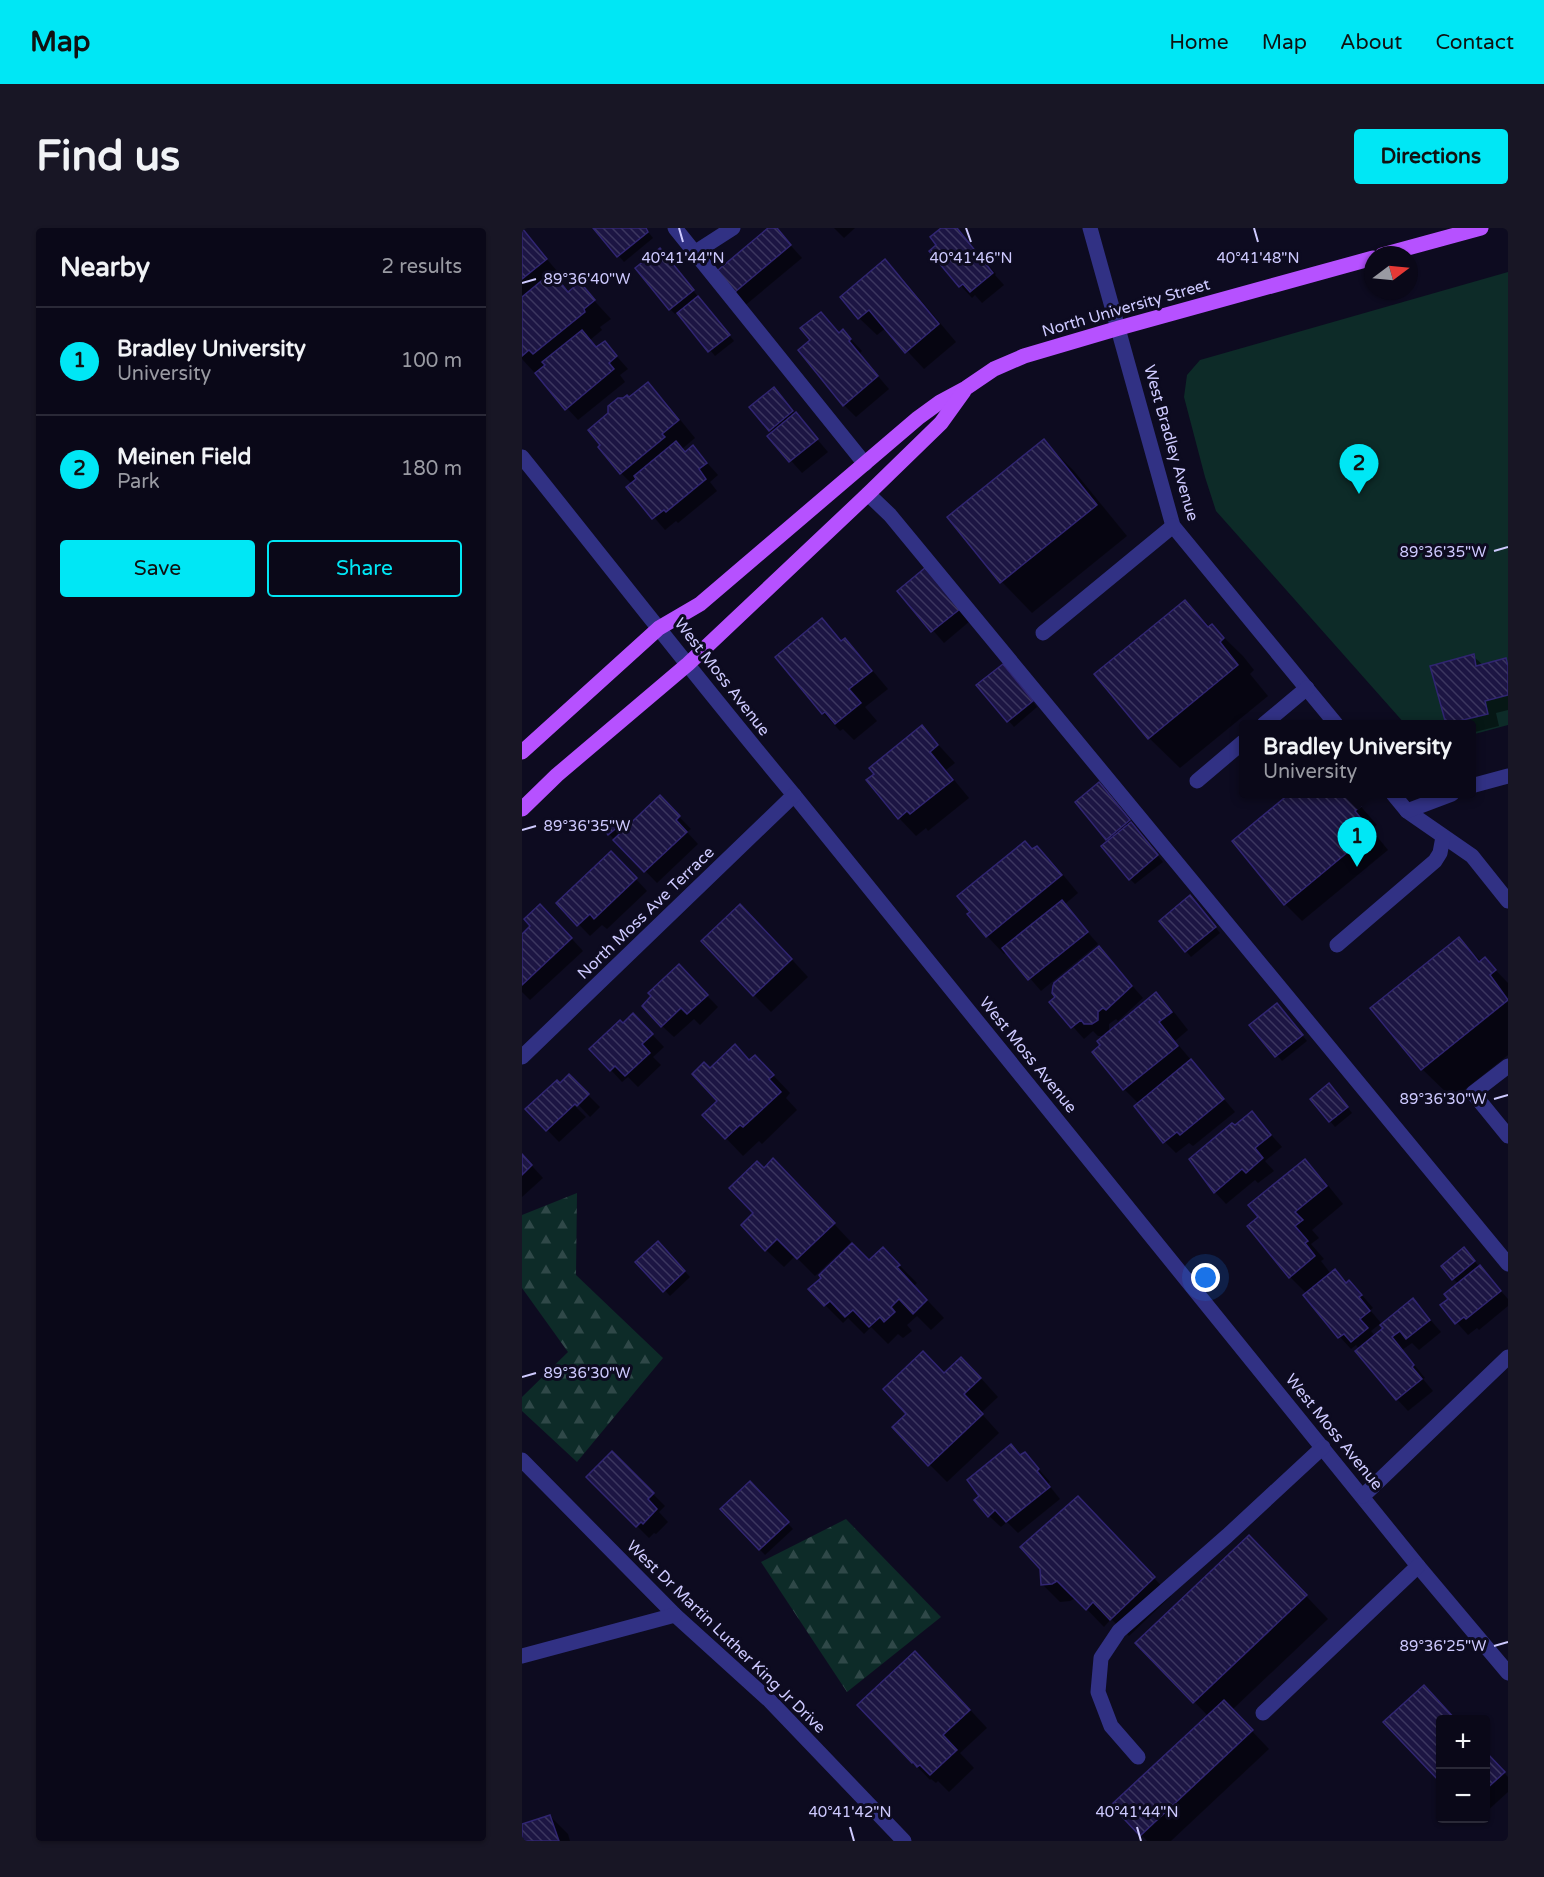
<!DOCTYPE html>
<meta charset="utf-8">
<style>
:root{--surface:#0a0818;--page:#181625;--text:#f1f3f6;--muted:#999aa2;--line:#2a2937;--accent:#00e7f5}
body{margin:0;font-family:"Varela Round",sans-serif;background:var(--page);color:var(--text)}
.controls{position:absolute;right:18px;bottom:18px;display:grid;overflow:hidden;border-radius:6px;box-shadow:0 2px 4px #0004}
.controls button{width:54px;height:54px;display:grid;place-items:center;padding:0;border:0;border-bottom:2px solid var(--line);background:var(--surface);color:var(--text);font:30px sans-serif}
.compass{position:absolute;left:842px;top:18px;width:54px;height:54px;border-radius:50%;background:var(--surface);box-shadow:0 2px 4px #0004;rotate:74deg}
.you{position:absolute;left:684px;top:1050px;width:21px;height:21px;margin:-15px;border:4px solid #fff;border-radius:50%;background:#1a73e8;box-shadow:0 0 0 9px #1a73e833}
.badge{display:grid;place-items:center;width:39px;height:39px;border-radius:50%;background:var(--accent);color:#111;font-size:20px;font-weight:700}
.pin{position:absolute;translate:-50% -50px;filter:drop-shadow(0 2px 3px #0008)}
.pin::after{content:'';position:absolute;top:32px;width:21px;height:18px;background:inherit;clip-path:polygon(0 0,100% 0,50% 100%)}
.popup{position:absolute;left:717px;top:492px;width:237px;height:78px;box-sizing:border-box;display:grid;place-content:center;border-radius:6px;background:var(--surface);filter:drop-shadow(0 2px 4px #0005);font-size:20px;white-space:nowrap;color:var(--muted)}
.popup b{font-size:22px;color:var(--text)}
.popup::after{content:'';position:absolute;left:50%;top:100%;margin-left:-12px;border:12px solid transparent;border-top-color:var(--surface)}
.list{margin:0;padding:0;list-style:none}
h2{display:flex;justify-content:space-between;align-items:center;height:78px;margin:0;padding:0 24px;font-size:26px}
h2 small{font-size:20px;font-weight:400;color:var(--muted)}
.list li{display:grid;grid-template-columns:39px 1fr auto;gap:18px;align-items:center;box-sizing:border-box;height:108px;padding:0 24px;border-top:2px solid var(--line)}
.list b{display:block;font-size:22px;white-space:nowrap}
.list p{margin:0;font-size:20px;white-space:nowrap;color:var(--muted)}
.list em{font-size:20px;font-style:normal;color:var(--muted)}
.actions{display:flex;gap:12px;padding:18px 24px}
.actions a{flex:1;padding:14px 0;border:2px solid var(--accent);border-radius:6px;text-align:center;font-size:21px;color:var(--accent)}
.actions .main{background:var(--accent);color:#111}
.map{position:relative;flex:none;width:986px;height:1613px;overflow:hidden;border-radius:6px}
header{display:flex;align-items:center;gap:36px;box-sizing:border-box;height:84px;padding:0 30px;background:var(--accent);color:#111}
header strong{font-size:28px}
nav{display:flex;gap:33px;margin-inline-start:auto;font-size:21px}
.intro{display:flex;align-items:center;justify-content:space-between;box-sizing:border-box;height:144px;padding:0 36px}
h1{margin:0;font-size:42px}
.button{padding:15px 27px;border-radius:6px;background:var(--accent);color:#111;font-size:21px;font-weight:700}
main{display:flex;gap:36px;padding:0 36px}
aside{flex:1;background:var(--surface);border-radius:6px;box-shadow:0 2px 4px #0004}
.map>svg:first-child{display:block}
.forest{fill:url(#forest-firs)}
.park{fill:#0d2b28}
.shadow{fill:#0007}
.building{fill:url(#building-back-hatch);stroke:#302571;stroke-width:1.5}
.lines{fill:none;stroke-linecap:round;stroke-linejoin:round}
.minor{stroke:#313184;stroke-width:15}
.major{stroke:#b651ff;stroke-width:15}
.ticks{fill:none;stroke:#cecaff;stroke-width:2}
.labels{text-anchor:middle;dominant-baseline:central;stroke-width:6;stroke-linejoin:round;paint-order:stroke}
.street-label{font-size:16px;fill:#cecaff;stroke:#0d0b20}
.ticks-label{font-size:15px;text-anchor:middle;fill:#cecaff;stroke:#0d0b20;stroke-width:6;stroke-linejoin:round;paint-order:stroke}
</style>
<header>
<strong>Map</strong>
<nav><a>Home</a><a>Map</a><a>About</a><a>Contact</a></nav>
</header>
<div class="intro"><h1>Find us</h1><a class="button">Directions</a></div>
<main>
<aside>
<h2>Nearby<small>2 results</small></h2>
<ul class="list">
<li><span class="badge">1</span><div><b>Bradley University</b><p>University</p></div><em>100 m</em></li>
<li><span class="badge">2</span><div><b>Meinen Field</b><p>Park</p></div><em>180 m</em></li>
</ul>
<div class="actions"><a class="main">Save</a><a>Share</a></div>
</aside>
<div class="map">
<svg width="986" height="1613" viewBox="0 0 986 1613">
<defs>
<pattern id="forest-firs" width="22" height="20" patternUnits="userSpaceOnUse" patternTransform="scale(1.5)"><rect width="22" height="20" fill="#0d2b28"/><path d="M5 1l3.5 6h-7zM16 11l3.5 6h-7z" fill="#2f4848"/></pattern>
<pattern id="building-back-hatch" width="6" height="6" patternUnits="userSpaceOnUse" patternTransform="scale(1.5)"><rect width="6" height="6" fill="#1c1543"/><path d="M-1 5l2 2M0 0l6 6M5-1l2 2" fill="none" stroke="#3c365f"/></pattern>
</defs>
<rect width="100%" height="100%" fill="#0d0b20"/>
<g class="forest">
<polygon points="55,965 54,1047 141,1130 55,1234 0,1183 0,1169 46,1124 0,1060 0,987"/>
<polygon points="324,1291 419,1389 325,1464 239,1334"/>
</g>
<polygon class="park" points="986,44 986,497 949,507 949,496 883,496 694,283 683,249 662,169 665,147 678,132"/>
<g class="shadow">
<polygon points="73,0 123,0 131,10 102,34"/>
<polygon points="248,0 253,0 280,30 220,80 208,68"/>
<polygon points="312,0 333,0 322,10"/>
<polygon points="422,0 434,0 474,46 473,47 482,57 460,75 453,67 450,70 439,58 409,23 417,17"/>
<polygon points="0,2 35,43 31,47 48,64 57,56 89,91 78,99 80,102 68,112 70,114 68,114 78,126 83,115 106,141 98,147 103,154 56,192 0,131"/>
<polygon points="143,28 212,113 193,128 156,84 153,86 148,81"/>
<polygon points="363,33 381,51 434,114 402,141 364,100 355,107 337,90"/>
<polygon points="321,103 340,123 337,126 367,161 334,189 322,177 278,122 318,106"/>
<polygon points="126,156 143,173 173,210 160,221 164,225 171,219 196,247 188,254 195,263 156,295 154,293 143,302 106,259 110,256 99,245 107,171"/>
<polygon points="257,166 306,224 280,245 247,208 251,205 248,202"/>
<polygon points="522,213 552,243 605,308 510,385 480,354 427,289"/>
<polygon points="404,341 448,393 422,415 377,363"/>
<polygon points="663,374 688,399 690,398 721,428 732,442 728,446 746,468 658,540 627,510"/>
<polygon points="300,392 321,414 323,412 340,430 366,461 343,479 355,493 332,512 321,501 318,503 301,485"/>
<polygon points="951,428 961,437 983,431 986,434 986,482 974,485 977,498 949,505 949,496 925,496 910,439"/>
<polygon points="486,443 515,479 492,499 456,457"/>
<polygon points="400,499 433,535 424,542 447,570 406,603 404,600 394,608 377,590 346,553"/>
<polygon points="583,562 641,634 613,656 608,651 587,613 555,574"/>
<polygon points="769,566 828,566 855,597 849,601 866,622 780,693 763,676 712,613"/>
<polygon points="138,569 169,601 165,604 176,616 135,655 87,606 95,597 101,604"/>
<polygon points="515,620 533,637 556,665 542,677 576,716 519,763 485,724 482,726 465,708 511,623"/>
<polygon points="101,637 125,663 85,701 80,697 68,708 36,675"/>
<polygon points="674,675 698,705 669,729 664,723"/>
<polygon points="30,689 61,723 8,772 0,764 0,708"/>
<polygon points="236,695 286,749 249,784 232,767"/>
<polygon points="936,711 960,734 963,731 986,755 986,827 931,871 900,841"/>
<polygon points="577,720 621,770 596,793 594,791 587,796 587,805 634,766 652,784 666,802 653,813 713,884 671,918 667,915 654,925 643,914 617,876 602,861 580,818 584,808 576,808 571,803 562,811 529,774"/>
<polygon points="168,750 196,779 178,797 172,791 152,809 140,798"/>
<polygon points="760,783 785,813 760,833 729,798"/>
<polygon points="101,797 123,799 142,819 131,829 139,837 116,859 106,849 100,854 89,842"/>
<polygon points="228,833 250,846 268,865 264,870 275,882 240,916 237,913 221,928 182,887 197,873 188,841"/>
<polygon points="47,848 78,879 68,889 49,869 47,872 64,889 37,914 5,881"/>
<polygon points="813,863 830,885 813,899 808,893"/>
<polygon points="730,885 760,919 743,933 752,943 736,955 733,952 704,976 693,964 713,899"/>
<polygon points="0,927 21,950 0,969"/>
<polygon points="783,933 800,950 821,976 790,1002 797,1010 789,1016 802,1031 799,1033 809,1046 813,1043 839,1066 851,1080 848,1082 859,1095 849,1103 853,1108 891,1072 919,1104 897,1122 890,1115 880,1122 903,1150 901,1151 911,1163 886,1183 875,1171 837,1121 834,1117 829,1121 818,1109 783,1067 785,1066 768,1049 738,989"/>
<polygon points="242,942 269,950 329,1014 293,1048 273,1028 262,1039 244,1022 234,985"/>
<polygon points="136,1015 168,1049 148,1068 116,1034"/>
<polygon points="361,1021 395,1055 392,1058 422,1090 409,1102 395,1088 385,1097 390,1103 381,1110 376,1106 366,1116 349,1099 342,1106 326,1090 321,1095 288,1062 347,1034"/>
<polygon points="947,1027 986,1071 986,1078 957,1102 955,1100 946,1107 920,1078 928,1071 937,1056 931,1051"/>
<polygon points="422,1147 457,1148 476,1169 459,1185 477,1205 425,1254 407,1236"/>
<polygon points="90,1225 143,1278 137,1284 146,1294 134,1306 132,1305 127,1310 66,1249"/>
<polygon points="503,1226 528,1254 526,1256 538,1271 496,1305 485,1294 479,1299 467,1288 499,1228"/>
<polygon points="228,1255 271,1301 243,1327 200,1281"/>
<polygon points="573,1287 649,1368 607,1408 589,1391 582,1399 554,1370 548,1373 538,1374 520,1356"/>
<polygon points="749,1331 806,1391 710,1482 747,1521 649,1613 625,1613 591,1577 686,1488 615,1415"/>
<polygon points="411,1442 465,1500 438,1525 452,1540 427,1564 416,1553 414,1555 409,1551 408,1552 337,1477"/>
<polygon points="918,1492 918,1552 863,1494"/>
<polygon points="963,1524 986,1549 986,1564 963,1585"/>
<polygon points="28,1588 46,1606 48,1613 0,1613 0,1597"/>
</g>
<g class="building">
<polygon points="0,0 25,31 0,51"/>
<polygon points="71,0 124,0 126,4 95,29"/>
<polygon points="246,0 255,0 269,17 207,69 189,48"/>
<polygon points="419,0 435,0 471,45 448,64 441,56 437,59 407,23 414,17 408,9"/>
<polygon points="138,20 172,62 147,82 113,40"/>
<polygon points="363,31 417,96 383,125 347,82 336,91 318,69"/>
<polygon points="30,44 46,64 58,54 73,72 62,81 63,84 11,126 7,122 0,128 0,69"/>
<polygon points="176,68 208,107 186,124 155,85"/>
<polygon points="299,84 317,105 321,101 329,111 327,113 356,148 321,178 276,122 288,112 278,100"/>
<polygon points="60,102 74,119 83,113 95,128 87,135 92,141 43,182 13,145 23,137 20,134"/>
<polygon points="126,154 157,192 140,206 143,209 98,246 76,219 78,217 66,202 86,185 86,178 96,170 101,170 105,167 107,169"/>
<polygon points="252,159 271,183 247,203 227,179"/>
<polygon points="274,184 296,211 267,234 245,208"/>
<polygon points="522,211 575,277 478,355 425,289"/>
<polygon points="154,213 163,224 171,217 185,235 177,241 184,251 144,284 142,282 130,291 104,259 114,251 112,248"/>
<polygon points="404,339 438,381 409,404 375,363"/>
<polygon points="663,372 686,399 690,396 702,410 698,414 716,437 626,511 572,446"/>
<polygon points="300,390 319,413 323,410 350,443 327,461 339,475 313,496 303,484 300,486 253,429"/>
<polygon points="952,426 954,438 984,430 986,438 986,467 963,473 966,486 924,496 908,438"/>
<polygon points="481,436 511,473 485,494 454,457"/>
<polygon points="400,497 416,517 408,524 431,552 388,586 385,583 376,591 344,552 352,546 347,540"/>
<polygon points="577,554 608,592 584,612 553,574"/>
<polygon points="767,566 829,566 839,578 833,583 850,604 762,677 710,613"/>
<polygon points="138,567 158,588 154,592 165,604 122,644 91,612"/>
<polygon points="90,590 97,598 86,607 80,598"/>
<polygon points="609,594 636,627 607,652 579,618"/>
<polygon points="503,613 510,621 515,618 540,647 464,709 445,686 448,684 435,668"/>
<polygon points="89,623 115,650 72,691 68,686 55,698 34,675"/>
<polygon points="668,667 694,699 663,724 637,693"/>
<polygon points="540,672 566,704 506,752 480,720"/>
<polygon points="18,676 50,710 0,757 0,706 8,698 2,691"/>
<polygon points="218,676 270,731 231,768 179,713"/>
<polygon points="937,709 957,734 963,729 974,742 968,747 986,772 899,842 848,780"/>
<polygon points="577,718 610,758 584,782 581,780 576,784 576,792 570,796 562,796 559,792 549,800 527,774 533,769 530,765 531,758 532,755"/>
<polygon points="157,736 186,767 165,786 159,780 139,799 120,778 129,768 126,765"/>
<polygon points="634,764 650,784 637,794 656,818 601,862 570,824 578,817 575,813"/>
<polygon points="755,775 781,807 753,829 727,797"/>
<polygon points="111,785 131,806 120,816 128,825 103,848 93,838 88,843 67,821 98,792 101,795"/>
<polygon points="213,816 227,832 233,827 252,847 247,851 259,864 221,899 218,897 203,911 180,887 195,873 170,846 182,834 188,840"/>
<polygon points="669,831 702,871 658,907 655,904 641,915 612,878"/>
<polygon points="47,846 67,866 55,878 53,876 24,903 3,881 35,852 38,855"/>
<polygon points="807,855 826,879 807,894 788,871"/>
<polygon points="730,883 749,907 733,920 741,930 724,945 720,941 692,965 667,931 710,895 713,897"/>
<polygon points="0,926 10,937 0,947"/>
<polygon points="251,930 313,995 275,1031 255,1011 243,1023 219,997 231,985 207,960 235,933 242,940"/>
<polygon points="783,931 805,958 773,984 781,992 773,998 786,1013 783,1015 793,1028 767,1050 725,998 736,989 726,977"/>
<polygon points="136,1013 163,1043 141,1064 113,1034"/>
<polygon points="330,1015 347,1032 361,1019 378,1037 375,1039 405,1072 391,1086 377,1071 369,1079 373,1084 362,1094 358,1089 347,1099 331,1082 323,1089 308,1073 302,1078 286,1061 299,1050 297,1047"/>
<polygon points="942,1019 953,1033 930,1052 919,1038"/>
<polygon points="958,1037 979,1063 944,1091 942,1089 933,1096 918,1077 926,1071 922,1066"/>
<polygon points="813,1041 824,1055 827,1052 840,1067 837,1069 848,1083 838,1091 846,1100 829,1114 822,1106 816,1110 781,1067"/>
<polygon points="891,1070 908,1092 884,1111 878,1103 870,1109 892,1137 890,1139 900,1151 874,1172 833,1123 861,1100 858,1097"/>
<polygon points="401,1123 422,1145 439,1129 459,1150 442,1166 461,1186 406,1238 370,1199 384,1186 361,1161"/>
<polygon points="489,1216 498,1227 503,1224 517,1241 515,1243 528,1259 484,1294 473,1282 466,1289 452,1272 457,1268 445,1252"/>
<polygon points="90,1223 132,1265 126,1271 135,1281 121,1296 119,1294 114,1299 64,1249"/>
<polygon points="228,1253 267,1294 237,1322 198,1281"/>
<polygon points="556,1268 633,1349 588,1392 571,1374 564,1382 535,1353 530,1356 519,1357 518,1341 498,1319"/>
<polygon points="727,1307 785,1367 671,1475 613,1415"/>
<polygon points="393,1423 448,1482 421,1507 435,1522 408,1547 398,1537 395,1539 391,1534 390,1535 335,1477"/>
<polygon points="902,1457 934,1492 918,1492 918,1554 861,1494"/>
<polygon points="702,1472 731,1502 618,1608 589,1577"/>
<polygon points="963,1523 983,1544 963,1562"/>
<polygon points="28,1587 37,1613 0,1613 0,1596"/>
</g>
<g class="lines">
<g class="minor">
<polyline points="153,0 343,236"/>
<polyline points="568,0 651,298 814,496"/>
<polyline points="172,25 211,0"/>
<path d="M0,229c91,113 179,227 272,338l624,771 90,107"/>
<polyline points="346,266 368,287 986,1036"/>
<polyline points="521,405 651,298"/>
<polyline points="742,496 785,460"/>
<polyline points="675,553 721,514"/>
<polyline points="949,558 986,548"/>
<polyline points="871,566 885,583 950,628 986,673"/>
<polyline points="885,583 930,566"/>
<polyline points="815,717 913,633 918,625 921,609"/>
<polyline points="0,829 272,567"/>
<polyline points="986,838 951,865 986,908"/>
<polyline points="0,1232 153,1387 248,1473 382,1613"/>
<polyline points="841,1268 986,1129"/>
<polyline points="0,1428 153,1387"/>
<polyline points="741,1485 896,1338"/>
<polyline points="616,1529 589,1498 576,1464 579,1430 597,1403 705,1308 801,1219"/>
</g>
<g class="major">
<polyline points="860,27 959,0"/>
<polyline points="0,524 137,400 178,376 396,190 418,174 444,160 472,141 502,128 597,100 851,30"/>
<polyline points="0,581 35,547 166,436 346,266 419,195 442,163"/>
</g>
</g>
<path class="ticks" d="M157,0l4,14M444,0l5,14M732,0l4,14M0,55l14,-4M972,323l14,-4M0,602l14,-4M972,871l14,-4M0,1149l14,-4M972,1418l14,-4M328,1599l4,14M615,1599l4,14"/>
<g class="labels">
<g class="street-label">
<text transform="translate(604 80) rotate(-16)">North University Street</text>
<text transform="translate(649 215) rotate(74)">West Bradley Avenue</text>
<text transform="translate(200 449) rotate(52)">West Moss Avenue</text>
<text transform="translate(124 685) rotate(-44)">North Moss Ave Terrace</text>
<text transform="translate(506 827) rotate(51)">West Moss Avenue</text>
<text transform="translate(812 1204) rotate(51)">West Moss Avenue</text>
<text transform="translate(204 1409) rotate(44)">West Dr Martin Luther King Jr Drive</text>
</g>
</g>
<g class="ticks-label">
<text x="161" y="35">40°41'44"N</text>
<text x="449" y="35">40°41'46"N</text>
<text x="736" y="35">40°41'48"N</text>
<text x="65" y="56">89°36'40"W</text>
<text x="921" y="329">89°36'35"W</text>
<text x="65" y="603">89°36'35"W</text>
<text x="921" y="876">89°36'30"W</text>
<text x="65" y="1150">89°36'30"W</text>
<text x="921" y="1423">89°36'25"W</text>
<text x="328" y="1589">40°41'42"N</text>
<text x="615" y="1589">40°41'44"N</text>
</g>
</svg>
<div class="controls">
<button>+</button>
<button>−</button>
</div>
<svg class="compass" viewBox="-18 -18 36 36"><path d="M0-13l5 13h-10z" fill="#e53935"/><path d="M0 13l5-13h-10z" fill="#999aa2"/></svg>
<div class="you"></div>
<div class="pin badge" style="left:835px;top:639px">1</div>
<div class="popup"><b>Bradley University</b>University</div>
<div class="pin badge" style="left:837px;top:266px">2</div>
</div>
</main>
